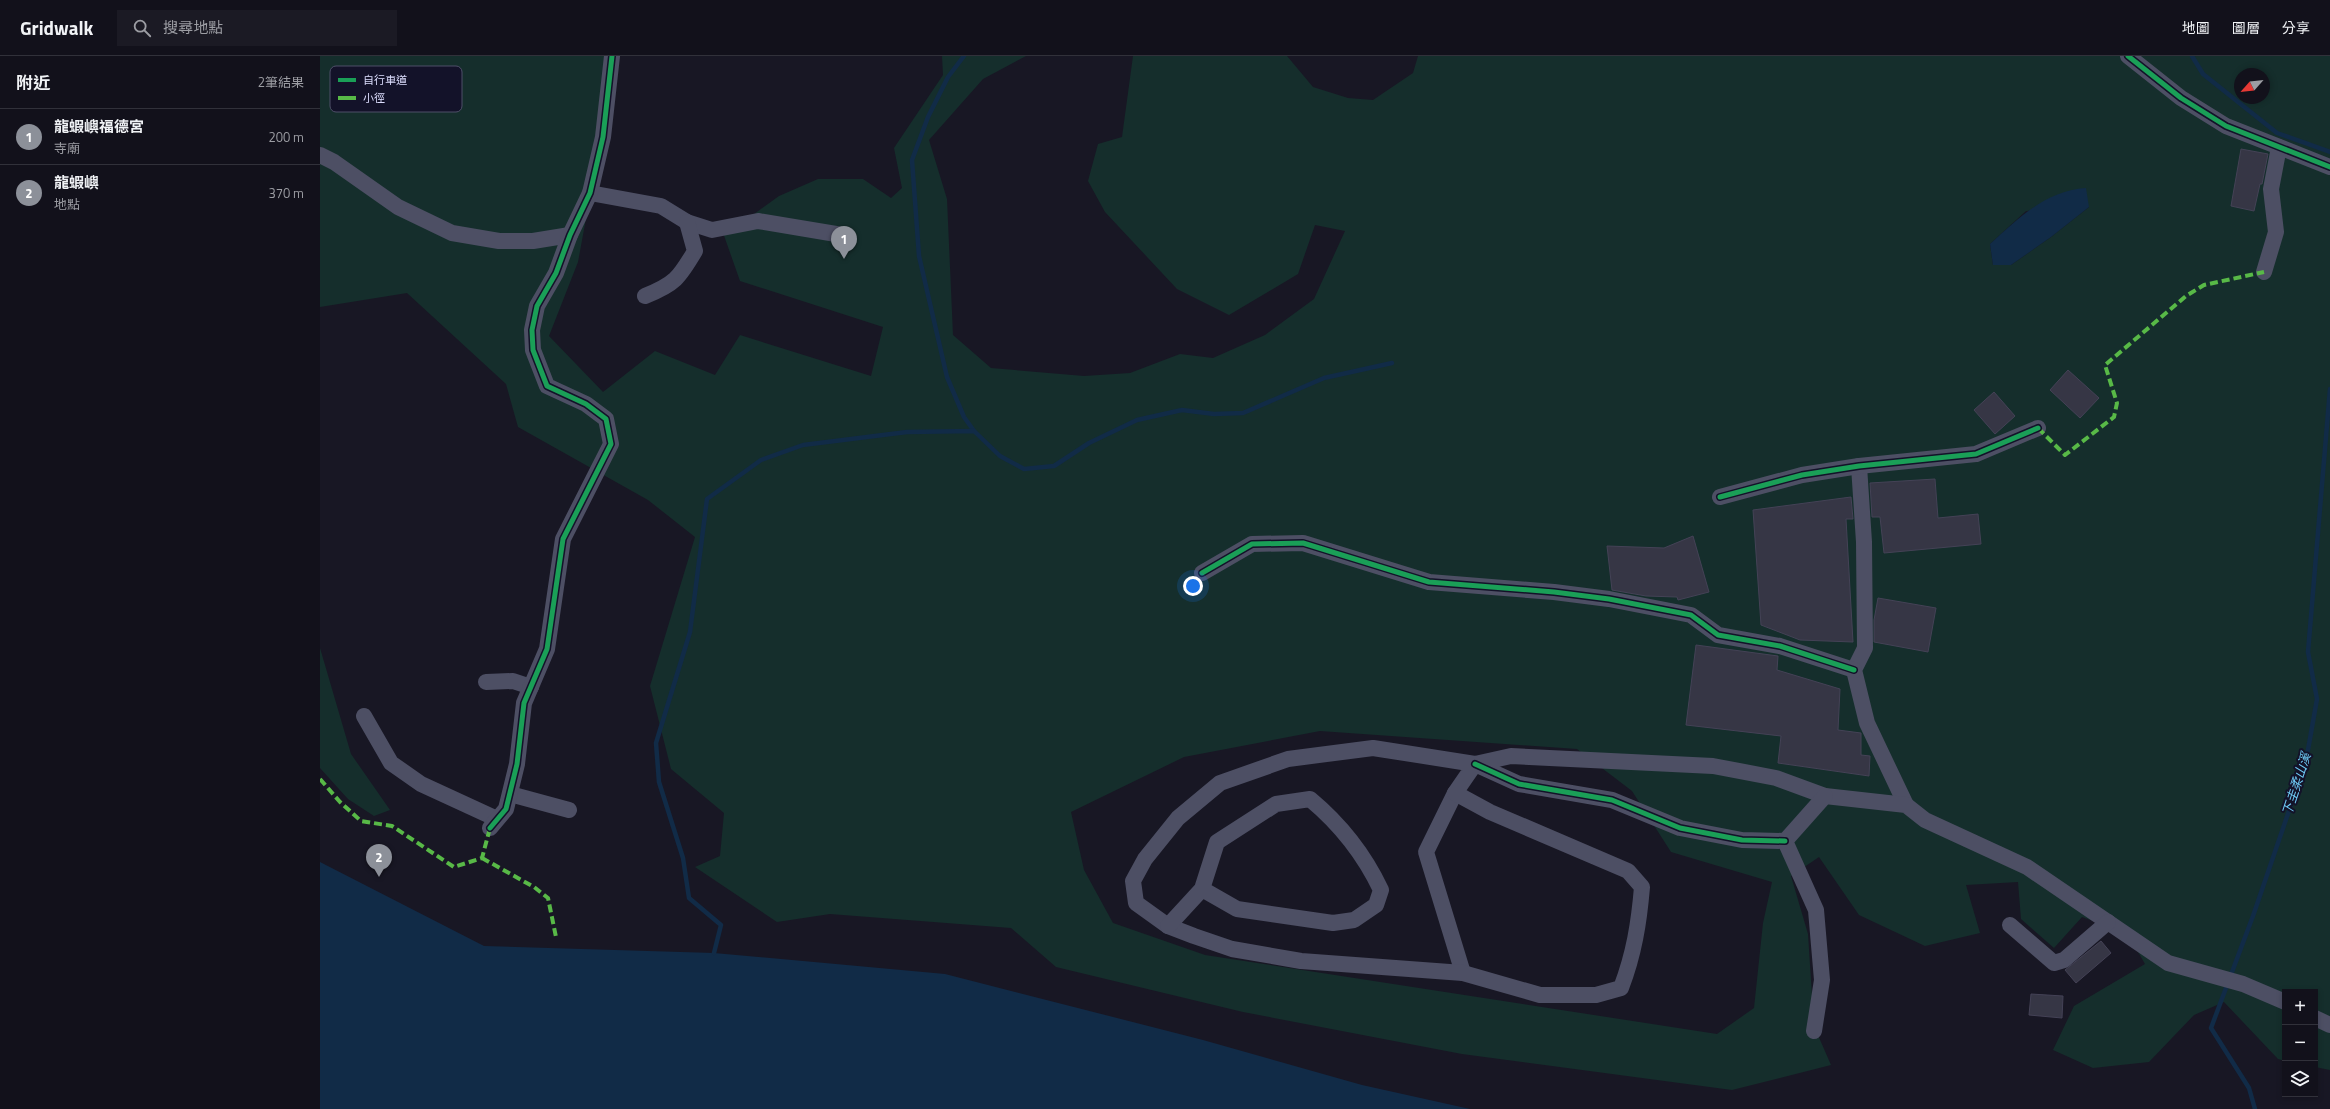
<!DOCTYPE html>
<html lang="zh-TW">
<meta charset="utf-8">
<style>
:root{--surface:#12111b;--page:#1b1a24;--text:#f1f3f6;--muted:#9c9da3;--line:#31313a;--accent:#8c9099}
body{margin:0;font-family:"Titillium Web","Noto Sans TC",sans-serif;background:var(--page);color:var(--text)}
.controls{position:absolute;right:12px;bottom:12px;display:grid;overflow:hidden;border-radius:0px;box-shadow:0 2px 6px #0003}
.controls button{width:36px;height:36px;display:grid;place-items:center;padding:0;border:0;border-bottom:1px solid var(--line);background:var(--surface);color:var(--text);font:20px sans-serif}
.compass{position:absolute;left:1914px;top:12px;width:36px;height:36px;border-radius:50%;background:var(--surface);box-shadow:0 2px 6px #0003;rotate:243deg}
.you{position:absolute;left:873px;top:530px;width:14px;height:14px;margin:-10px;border:3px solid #fff;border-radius:50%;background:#1a73e8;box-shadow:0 0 0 6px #1a73e833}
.badge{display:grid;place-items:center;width:26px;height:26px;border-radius:50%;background:var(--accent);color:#fff;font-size:13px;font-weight:700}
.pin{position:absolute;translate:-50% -33px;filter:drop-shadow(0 1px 2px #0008)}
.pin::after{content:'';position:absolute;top:21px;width:14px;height:12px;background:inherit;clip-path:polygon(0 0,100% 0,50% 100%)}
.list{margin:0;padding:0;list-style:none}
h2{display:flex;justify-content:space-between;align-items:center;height:52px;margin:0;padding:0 16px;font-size:17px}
h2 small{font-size:13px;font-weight:400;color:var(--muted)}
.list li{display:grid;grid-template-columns:26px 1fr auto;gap:12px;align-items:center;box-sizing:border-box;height:56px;padding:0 16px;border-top:1px solid var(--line)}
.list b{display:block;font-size:15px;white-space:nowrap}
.list p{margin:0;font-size:13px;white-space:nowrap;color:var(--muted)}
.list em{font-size:13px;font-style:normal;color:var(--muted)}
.icon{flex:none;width:22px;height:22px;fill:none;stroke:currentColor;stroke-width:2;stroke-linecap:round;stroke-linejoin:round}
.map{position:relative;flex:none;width:2010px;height:1053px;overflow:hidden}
header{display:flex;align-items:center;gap:24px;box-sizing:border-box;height:56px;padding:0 20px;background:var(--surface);border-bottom:1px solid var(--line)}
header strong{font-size:19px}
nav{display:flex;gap:22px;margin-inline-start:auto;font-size:14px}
.search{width:280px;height:36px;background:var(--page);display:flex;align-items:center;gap:10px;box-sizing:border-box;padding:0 14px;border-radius:0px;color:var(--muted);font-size:15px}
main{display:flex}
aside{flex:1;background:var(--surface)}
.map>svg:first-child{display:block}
.green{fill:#152e2c;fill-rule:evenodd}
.water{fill:#112b47}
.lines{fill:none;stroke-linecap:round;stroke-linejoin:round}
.stream{stroke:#112b47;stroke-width:4.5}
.building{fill:#363645;stroke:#444256}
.minor{stroke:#4d4f64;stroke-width:16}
.quiet{stroke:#58b947;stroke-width:4;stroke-dasharray:8 4;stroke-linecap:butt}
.cycleway-casing{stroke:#131229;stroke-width:8}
.cycleway{stroke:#1a9f57;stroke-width:5}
.labels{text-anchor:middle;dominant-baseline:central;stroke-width:4;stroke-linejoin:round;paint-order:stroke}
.water-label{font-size:13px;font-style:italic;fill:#6fccf7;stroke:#131229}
.key{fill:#131229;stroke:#4f4f69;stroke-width:1}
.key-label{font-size:11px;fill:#dcddfd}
</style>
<header>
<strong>Gridwalk</strong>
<div class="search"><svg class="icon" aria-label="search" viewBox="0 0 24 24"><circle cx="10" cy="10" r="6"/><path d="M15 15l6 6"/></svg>搜尋地點</div>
<nav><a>地圖</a><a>圖層</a><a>分享</a></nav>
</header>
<main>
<aside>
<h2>附近<small>2筆結果</small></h2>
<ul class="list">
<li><span class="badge">1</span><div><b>龍蝦嶼福德宮</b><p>寺廟</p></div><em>200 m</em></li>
<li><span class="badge">2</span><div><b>龍蝦嶼</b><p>地點</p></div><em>370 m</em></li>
</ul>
</aside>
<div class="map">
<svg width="2010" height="1053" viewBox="0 0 2010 1053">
<rect width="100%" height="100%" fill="#181724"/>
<g class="green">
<path d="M0,0h287l-12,114 -17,92 -29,74 54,56 52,-41 60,24 25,-40 131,41 12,-49 -143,-46 -19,-54 33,-13 25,-18 39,-17h45l28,19 11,-10 -8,-40 49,-73 -1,-19h84l-43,23 -54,61 18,59 6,136 38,33 93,8 46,-3 50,-19 33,4 52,-23 49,-36 31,-68 -30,-6 -17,49 -69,41 -52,-26 -72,-77 -17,-31 10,-37 24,-7 11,-81h154l26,31 35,11 25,2 40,-27 5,-17h912v1014l-15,-3v-75h-30v69l-7,-2 -54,-57 -30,13 -45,47 -56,6 -40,-18 21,-44 71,-42 -18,-31 -45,-16 -28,31 -33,-29 -3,-37 -52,3 14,48 -55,13 -66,-31 -40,-58 -28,19 17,58 6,92 17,39 -99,25 -270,-36 -219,-42 -187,-45 -45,-39 -181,-14 -53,8 -82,-55 25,-11 4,-43 -53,-44 -21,-83 45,-149 -47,-37 -130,-73 -12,-43 -99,-91 -87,14zM1920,18h24v24h-24zM1769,151l-38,30 -40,28h-18l-3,-21 36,-33zM1000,675l257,18 55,42 39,61 101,30 -9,41 -9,85 -37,26 -512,-79 -92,-32 -29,-53 -13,-58 113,-55z"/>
<polygon points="0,592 31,698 70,754 54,760 28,743 0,712"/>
</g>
<g class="water">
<path d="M1766,132l3,19 -38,30 -40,28h-18l-3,-21c29,-26 55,-53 96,-56z"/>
<polygon points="0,806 164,890 394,897 625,918 883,984 1042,1029 1150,1053 0,1053"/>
</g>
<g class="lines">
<g class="stream">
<polyline points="644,0 628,21 608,61 592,104 599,200 627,321 644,361 654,375"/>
<polyline points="1872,0 1883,18 1957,77 2010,96"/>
<polyline points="394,897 401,869 369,842 363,802 339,726 336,687 370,576 387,443 441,404 483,389 587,376 654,375 680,400 704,413 734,410 769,387 817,364 862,354 894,358 923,357 1004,322 1072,307"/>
<polyline points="1935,1053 1929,1032 1891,972 1933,860 1986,705 1997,643 1988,596 2010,333"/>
</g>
</g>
<g class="building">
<polygon points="1921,93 1948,98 1942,128 1940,128 1934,155 1911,150"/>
<polygon points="1748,314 1779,342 1760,362 1730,334"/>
<polygon points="1674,336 1695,360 1675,378 1654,354"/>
<polygon points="1615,423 1618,462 1658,458 1661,488 1564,497 1560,461 1552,461 1550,427"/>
<polygon points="1531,441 1533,463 1526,463 1533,586 1480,584 1441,569 1433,454"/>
<polygon points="1373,480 1389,536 1358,544 1357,541 1326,540 1292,534 1287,490 1344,492"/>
<polygon points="1558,542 1616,552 1608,596 1554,586 1554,564"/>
<polygon points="1376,589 1458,600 1457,614 1520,633 1518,674 1541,677 1541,699 1550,700 1549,720 1458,707 1461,680 1366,669"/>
<polygon points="1781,885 1791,897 1756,927 1745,914"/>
<polygon points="1711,938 1743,940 1742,962 1709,959"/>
</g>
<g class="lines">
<g class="minor">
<polyline points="1808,0 1861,42 1906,70 2010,111"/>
<polyline points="0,99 14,106 78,151 132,177 179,185 213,185 250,179"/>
<polyline points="270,137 341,150 367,166 392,174 438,165 522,179"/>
<polyline points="1944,216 1956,176 1951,133 1959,91"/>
<path d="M325,240c30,-12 34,-18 50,-45l-8,-29"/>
<polyline points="1539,410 1544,486 1545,592 1534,614 1547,667 1586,749"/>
<polyline points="1400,441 1482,419 1539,410 1656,398 1718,372"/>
<polyline points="882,517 932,488 983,487 1109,526 1234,536 1289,543 1371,559 1398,579 1460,590 1534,614"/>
<polyline points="166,626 193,625 211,631"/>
<polyline points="44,660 71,707 101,728 177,763"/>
<polyline points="1135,737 1106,796 1143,917"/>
<polyline points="190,738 249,754"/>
<polyline points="170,772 186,753 197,708 204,647 227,593 243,483 291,388 286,363 266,348 227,330 213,294 212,274 217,250 236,217 250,179 270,137 283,81 292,0"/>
<path d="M1465,785l-43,-1 -62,-12 -68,-28 -93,-16 -44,-20 -20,29 35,19 138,59 14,16c-3,36 -8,67 -21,101l-25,7h-56l-77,-22 -162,-12 -69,-12 -38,-13 -26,-10 -32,-23 -3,-22 12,-22 33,-41 42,-35 68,-24 85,-11 102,16 36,-8 202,10 63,12 49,18 81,9 19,15 102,47 141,96 75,21 42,18"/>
<polyline points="1690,869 1734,907 1744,904 1788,866"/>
<path d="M848,870l34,-37 35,20 96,14 21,-3 22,-15 5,-15c-17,-36 -41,-66 -71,-91l-34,5 -59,38 -15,47"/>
<polyline points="1995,962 2010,969"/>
<polyline points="1494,975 1502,924 1496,854 1465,785 1505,740"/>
</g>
<g class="quiet">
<polyline points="1718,372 1745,399 1794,361 1797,347 1785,309 1866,240 1884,229 1944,216"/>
<polyline points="0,723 20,746 41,765 72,770 134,811 162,802 170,772"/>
<polyline points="162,802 214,831 228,842 236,881"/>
</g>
<g class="cycleway-casing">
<g id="cycleway">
<polyline points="1808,0 1861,42 1906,70 2010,111"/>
<polyline points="1400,441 1482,419 1539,410 1656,398 1718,372"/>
<polyline points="882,517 932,488 983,487 1109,526 1234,536 1289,543 1371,559 1398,579 1460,590 1534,614"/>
<polyline points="1155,708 1199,728 1292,744 1360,772 1422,784 1465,785"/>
<polyline points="170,772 186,753 197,708 204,647 227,593 243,483 291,388 286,363 266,348 227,330 213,294 212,274 217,250 236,217 250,179 270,137 283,81 292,0"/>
</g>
</g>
<use href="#cycleway" class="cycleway"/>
</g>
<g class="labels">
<g class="water-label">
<text transform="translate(1976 728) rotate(-72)">下圭柔山溪</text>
</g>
</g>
<rect x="10" y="10" width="132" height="46" rx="6" class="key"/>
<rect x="18" y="22" width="18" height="4" fill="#1a9f57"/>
<rect x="18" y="40" width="18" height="4" fill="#58b947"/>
<g class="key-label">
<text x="43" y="28">自行車道</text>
<text x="43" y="46">小徑</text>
</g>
</svg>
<div class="controls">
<button>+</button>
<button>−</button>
<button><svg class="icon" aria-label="layers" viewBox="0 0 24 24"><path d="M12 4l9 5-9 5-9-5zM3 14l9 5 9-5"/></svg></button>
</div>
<svg class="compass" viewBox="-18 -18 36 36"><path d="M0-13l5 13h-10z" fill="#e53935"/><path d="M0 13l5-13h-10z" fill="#9c9da3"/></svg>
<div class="you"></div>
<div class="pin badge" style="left:524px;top:203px">1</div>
<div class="pin badge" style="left:59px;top:821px">2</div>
</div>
</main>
